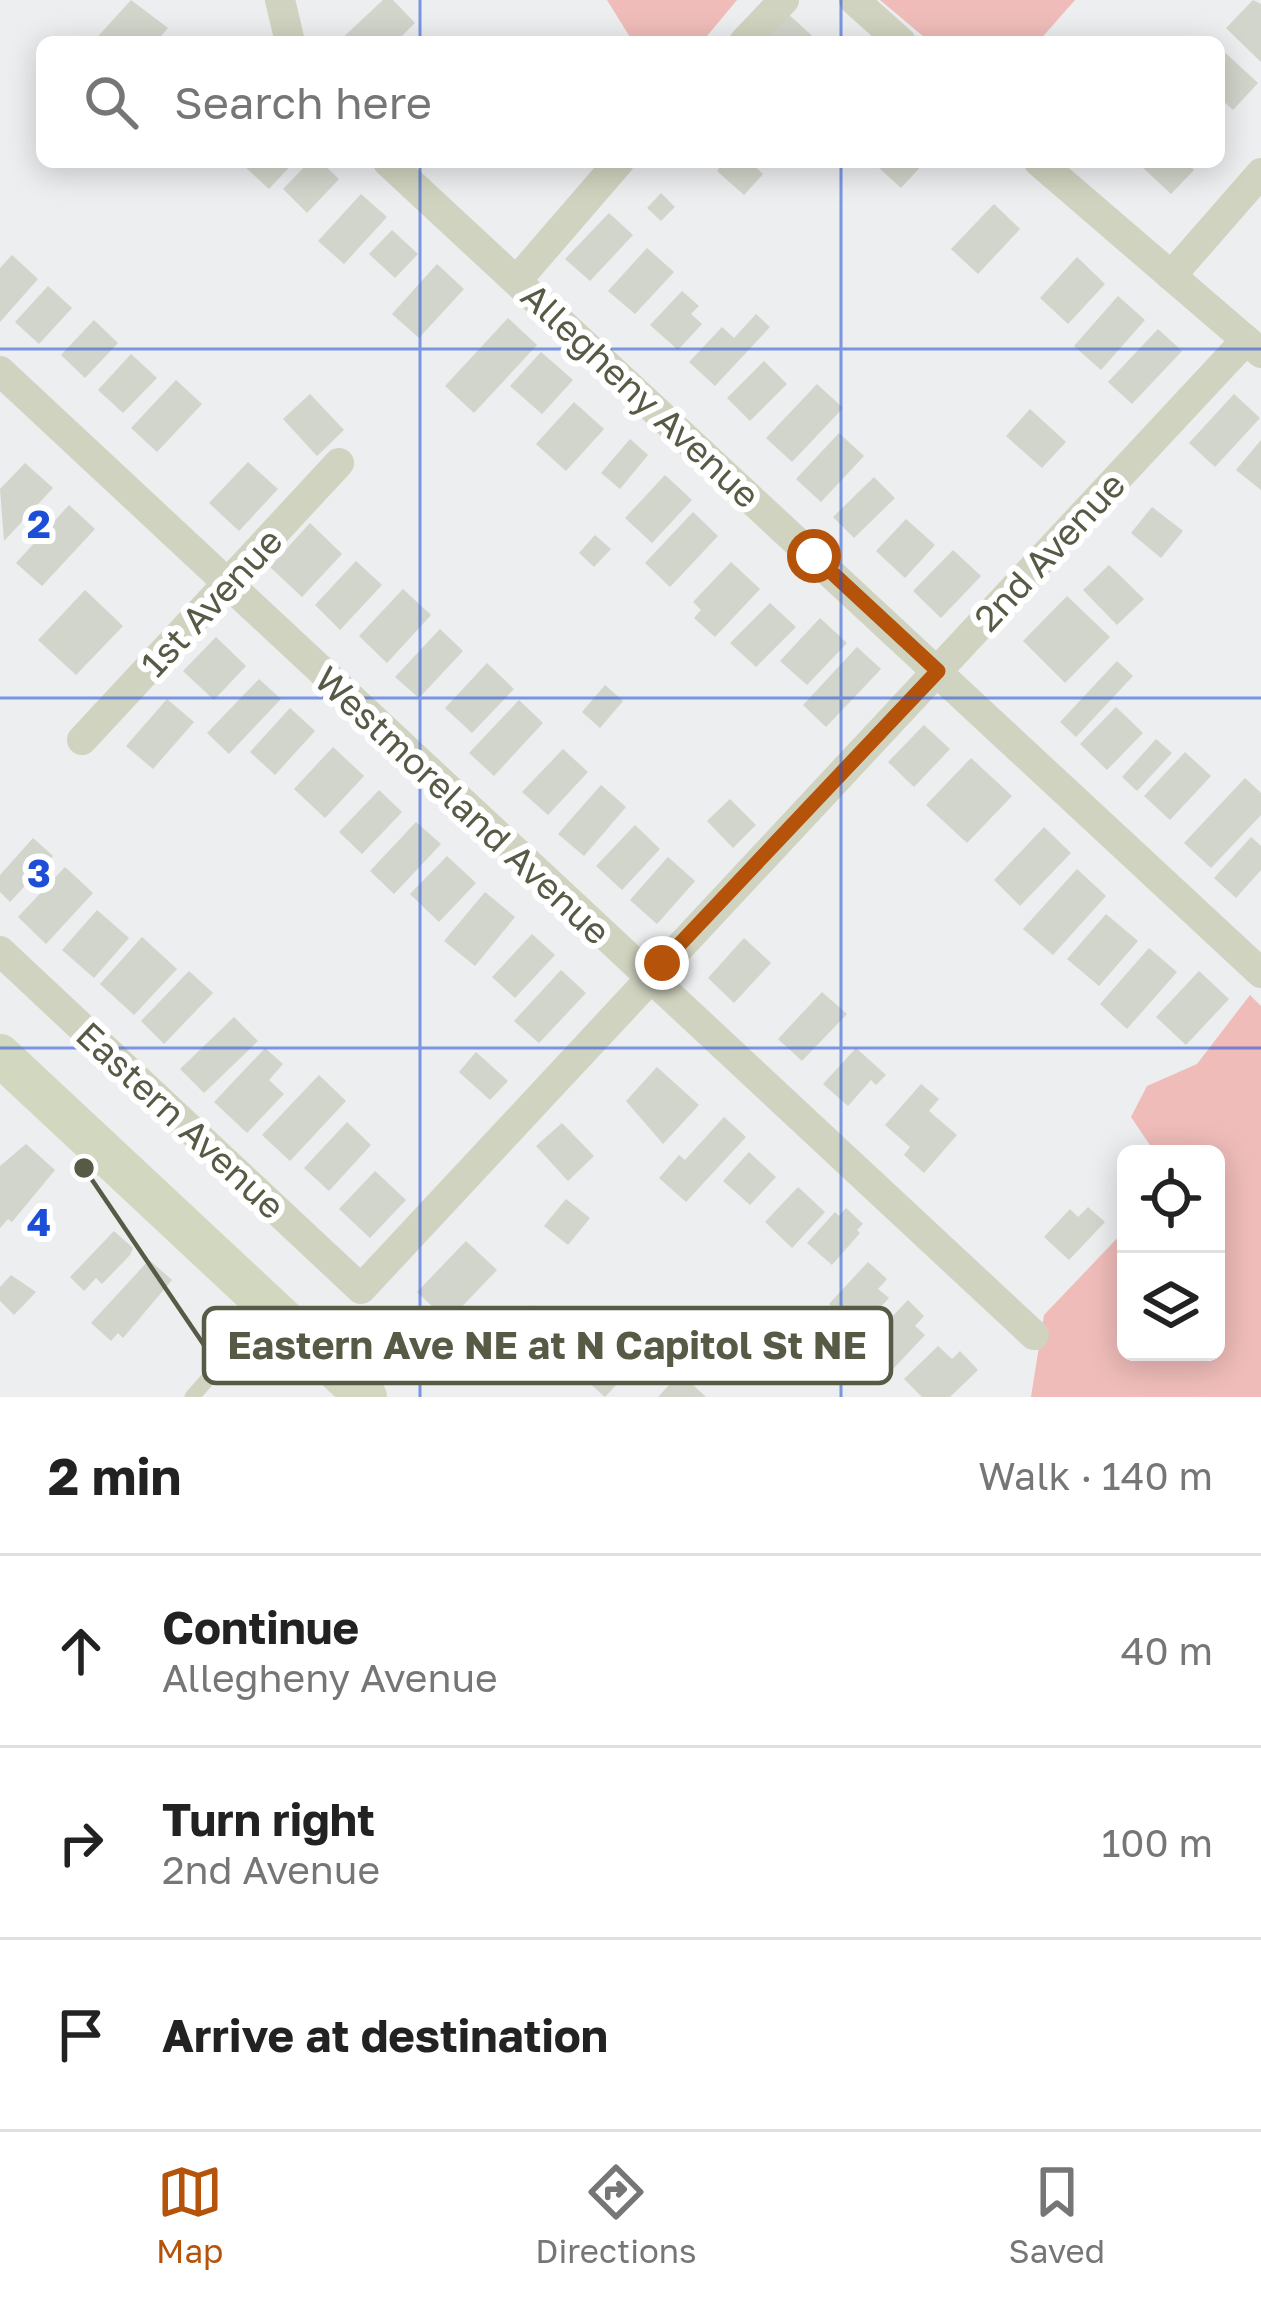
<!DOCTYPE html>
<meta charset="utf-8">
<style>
:root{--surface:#fff;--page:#f2f2f2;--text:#222;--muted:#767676;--line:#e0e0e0;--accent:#b45309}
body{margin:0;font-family:"Golos Text",sans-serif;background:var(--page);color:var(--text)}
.controls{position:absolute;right:36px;bottom:36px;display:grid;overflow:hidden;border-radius:18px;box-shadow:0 6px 30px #0003}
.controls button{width:108px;height:108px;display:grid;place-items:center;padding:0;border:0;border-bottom:3px solid var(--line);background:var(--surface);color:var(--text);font:60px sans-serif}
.stop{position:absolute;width:36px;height:36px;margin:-27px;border:9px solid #b45309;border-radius:50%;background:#fff}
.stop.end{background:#b45309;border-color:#fff;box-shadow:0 3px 12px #0008}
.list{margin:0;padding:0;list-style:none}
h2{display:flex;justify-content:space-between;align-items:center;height:156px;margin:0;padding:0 48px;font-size:51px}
h2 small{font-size:39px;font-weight:400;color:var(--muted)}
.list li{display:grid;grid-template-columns:78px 1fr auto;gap:36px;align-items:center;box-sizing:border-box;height:192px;padding:0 48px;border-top:3px solid var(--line)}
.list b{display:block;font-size:45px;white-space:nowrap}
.list p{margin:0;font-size:39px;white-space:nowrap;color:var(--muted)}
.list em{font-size:39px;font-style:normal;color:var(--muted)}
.icon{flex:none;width:66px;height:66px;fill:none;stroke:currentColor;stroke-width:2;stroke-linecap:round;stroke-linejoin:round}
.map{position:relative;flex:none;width:1261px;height:1397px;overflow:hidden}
.search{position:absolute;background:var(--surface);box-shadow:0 6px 30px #0003;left:36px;right:36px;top:36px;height:132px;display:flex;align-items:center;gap:30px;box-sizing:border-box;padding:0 42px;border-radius:18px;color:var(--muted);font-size:45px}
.sheet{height:732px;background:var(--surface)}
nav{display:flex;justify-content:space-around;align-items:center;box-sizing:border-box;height:168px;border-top:3px solid var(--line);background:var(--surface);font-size:33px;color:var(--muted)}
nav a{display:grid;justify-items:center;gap:6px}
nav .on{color:var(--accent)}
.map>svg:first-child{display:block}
.green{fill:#efbcb9}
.building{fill:#d2d5cb}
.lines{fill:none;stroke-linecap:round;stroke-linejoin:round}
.lane{stroke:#d0d3bf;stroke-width:15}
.street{stroke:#d0d3bf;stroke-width:30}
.secondary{stroke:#d2d7bf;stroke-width:42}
.route{stroke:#b45309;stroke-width:15}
.grid{fill:none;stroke:#1d4ed8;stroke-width:3;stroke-opacity:0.55}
.labels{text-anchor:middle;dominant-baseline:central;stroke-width:12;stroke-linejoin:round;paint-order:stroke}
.street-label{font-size:36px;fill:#575a45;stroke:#fff}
.grid-label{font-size:39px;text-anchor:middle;font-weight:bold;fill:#1d4ed8;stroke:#fff;stroke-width:12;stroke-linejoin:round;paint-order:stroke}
.leader{fill:none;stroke:#575a45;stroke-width:4.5}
.callout-dot{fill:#575a45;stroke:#fff;stroke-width:4.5}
.callout{fill:#fff;stroke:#575a45;stroke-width:4.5}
.callout-label{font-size:39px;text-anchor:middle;font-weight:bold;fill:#575a45}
</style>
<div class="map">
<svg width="1261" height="1397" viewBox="0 0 1261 1397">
<rect width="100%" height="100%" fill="#eceef0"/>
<g class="green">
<polygon points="607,0 737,0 702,42 633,42"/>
<polygon points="880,0 1075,0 1038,42 930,42"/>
<polygon points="1250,995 1261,1006 1261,1397 1031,1397 1044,1315 1126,1229 1126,1352 1216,1352 1216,1154 1156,1154 1131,1117 1147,1086 1197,1064"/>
</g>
<g class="building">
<polygon points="131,0 168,28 156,42 93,42"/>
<polygon points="383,0 393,0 415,23 396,42 338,42"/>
<polygon points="1253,0 1261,4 1261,62 1226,28"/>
<polygon points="787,13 819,42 761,42"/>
<polygon points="1219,47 1258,83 1233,110 1219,97"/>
<polygon points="250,162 294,162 269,189 245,167"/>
<polygon points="309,162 321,162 339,179 307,213 283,189"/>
<polygon points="724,162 750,162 763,174 744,195 717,171"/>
<polygon points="881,162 925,162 901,188 877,166"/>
<polygon points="1137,162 1186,162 1194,170 1171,194"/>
<polygon points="661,193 675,207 661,221 647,208"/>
<polygon points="361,194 387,217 344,264 318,241"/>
<polygon points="994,204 1020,229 978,274 951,249"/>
<polygon points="609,213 633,235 590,281 565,259"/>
<polygon points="392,230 418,254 395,278 369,254"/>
<polygon points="647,248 674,272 635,314 608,291"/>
<polygon points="12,255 38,279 0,322 0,268"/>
<polygon points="1077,257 1105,284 1068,324 1040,298"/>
<polygon points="437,264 464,289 419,338 392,314"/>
<polygon points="48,286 72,308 39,344 15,322"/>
<polygon points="682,291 699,306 691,314 702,324 678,350 650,325"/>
<polygon points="1118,296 1145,320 1101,370 1074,346"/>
<polygon points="756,314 770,327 715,386 689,362 722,327 734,338"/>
<polygon points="508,318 537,345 474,413 445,386"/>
<polygon points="94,320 118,343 85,378 61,355"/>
<polygon points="1158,329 1182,351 1132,404 1108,382"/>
<polygon points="541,352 573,380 542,414 510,386"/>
<polygon points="131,354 157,378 123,413 98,390"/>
<polygon points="764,361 787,384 750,421 727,398"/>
<polygon points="176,380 202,404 157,452 131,428"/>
<polygon points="817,384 843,408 792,462 766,438"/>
<polygon points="310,394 344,430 317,456 283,419"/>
<polygon points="1234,394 1260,418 1215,467 1189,443"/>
<polygon points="574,402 604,429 566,471 536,444"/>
<polygon points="1030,409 1066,442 1042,468 1006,436"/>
<polygon points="839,433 864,456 821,502 796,479"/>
<polygon points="630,439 648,455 620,489 601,473"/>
<polygon points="1261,440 1261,490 1236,470"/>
<polygon points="248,462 278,489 239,531 209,503"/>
<polygon points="25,463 53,488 4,541 0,489"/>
<polygon points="665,475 692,500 652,543 625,518"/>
<polygon points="874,477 895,498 854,538 833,517"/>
<polygon points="69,505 95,529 42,586 16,563"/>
<polygon points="1152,507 1183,531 1161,558 1131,533"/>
<polygon points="693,512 718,536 670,587 645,563"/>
<polygon points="906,519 935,545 905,578 876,551"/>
<polygon points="310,523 342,554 302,597 270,567"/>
<polygon points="595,535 611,549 594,567 579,553"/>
<polygon points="953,550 981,576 941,618 913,591"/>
<polygon points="356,561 382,585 340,630 315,605"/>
<polygon points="731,562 760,589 715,637 694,618 701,610 693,602"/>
<polygon points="1109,565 1144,599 1117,625 1083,590"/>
<polygon points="403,589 431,615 387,663 359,636"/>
<polygon points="85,590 123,626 76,675 38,640"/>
<polygon points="1067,596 1110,637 1065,683 1023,641"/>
<polygon points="770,603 796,627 756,667 730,643"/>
<polygon points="820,618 847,643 807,685 780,661"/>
<polygon points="440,629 463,651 419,698 395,677"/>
<polygon points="216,637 246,666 214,700 183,671"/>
<polygon points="857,647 881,669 826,727 803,705"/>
<polygon points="1117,661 1133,676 1076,737 1060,722"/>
<polygon points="487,663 514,689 472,733 445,708"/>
<polygon points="259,679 281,699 229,754 207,733"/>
<polygon points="605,685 623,701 600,728 582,712"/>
<polygon points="167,699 194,722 153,769 126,746"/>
<polygon points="519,700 543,723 494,776 469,753"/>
<polygon points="1116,707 1143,733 1107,770 1080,744"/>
<polygon points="290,708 315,731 275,775 250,752"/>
<polygon points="924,725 950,749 914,787 888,762"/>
<polygon points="1156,739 1172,753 1137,791 1122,777"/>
<polygon points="333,747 364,776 325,818 294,789"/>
<polygon points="563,749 588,772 548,815 522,792"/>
<polygon points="1185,752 1211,776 1170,820 1144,796"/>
<polygon points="971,758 1012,796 967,843 926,805"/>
<polygon points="1245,778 1261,793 1261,815 1211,868 1184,843"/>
<polygon points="601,785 626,807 584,856 558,834"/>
<polygon points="379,790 402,812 362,854 339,832"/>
<polygon points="730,799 756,825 733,848 707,821"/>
<polygon points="416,822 441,844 394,894 370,871"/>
<polygon points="635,825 660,849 622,890 596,866"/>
<polygon points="1044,827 1071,853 1020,906 994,880"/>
<polygon points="1251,837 1261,846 1261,870 1236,898 1214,878"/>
<polygon points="33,838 53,856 10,902 0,892 0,875"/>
<polygon points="447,856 476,883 439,922 410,894"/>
<polygon points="668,857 695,881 657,924 630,900"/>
<polygon points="65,867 93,893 46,944 18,917"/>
<polygon points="1077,869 1106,896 1053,955 1023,929"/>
<polygon points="485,892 515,917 475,966 444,941"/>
<polygon points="97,910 129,938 94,978 62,950"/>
<polygon points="1106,914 1138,941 1099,986 1067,959"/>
<polygon points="532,934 555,955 515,998 492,977"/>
<polygon points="142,937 177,969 134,1015 100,984"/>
<polygon points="744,938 771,963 734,1003 708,978"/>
<polygon points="1149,948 1177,972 1127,1029 1100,1004"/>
<polygon points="561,970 586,993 539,1043 514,1021"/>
<polygon points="189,971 213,993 164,1044 141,1021"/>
<polygon points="1199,971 1229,999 1186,1045 1156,1017"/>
<polygon points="822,992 847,1014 802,1061 778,1039"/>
<polygon points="234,1017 258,1041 204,1093 180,1069"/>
<polygon points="265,1048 283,1064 269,1080 284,1094 247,1133 214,1102"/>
<polygon points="856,1048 886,1075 876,1085 871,1080 848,1106 823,1084"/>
<polygon points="476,1052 508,1081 490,1100 459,1072"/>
<polygon points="657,1067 699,1105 663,1144 626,1101"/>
<polygon points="319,1075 346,1101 290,1161 262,1135"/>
<polygon points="921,1084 939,1099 929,1111 957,1135 924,1173 904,1155 910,1147 885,1125"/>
<polygon points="724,1117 746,1137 686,1202 659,1178 679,1155 685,1160"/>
<polygon points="347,1122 371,1145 329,1191 304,1168"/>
<polygon points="562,1123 594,1156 568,1181 536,1146"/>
<polygon points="26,1144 55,1170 12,1222 8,1219 0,1228 0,1166"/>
<polygon points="749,1152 776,1177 750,1205 723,1181"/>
<polygon points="375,1171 406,1200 370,1238 339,1209"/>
<polygon points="798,1187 825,1212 792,1248 765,1222"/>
<polygon points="566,1199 590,1218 568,1245 544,1226"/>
<polygon points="1088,1207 1105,1222 1069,1260 1044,1237 1070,1209 1078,1217"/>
<polygon points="846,1208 863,1224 857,1230 860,1233 832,1265 807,1243 835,1212 839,1216"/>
<polygon points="114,1231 133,1248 130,1255 102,1284 96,1278 84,1291 70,1277"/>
<polygon points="466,1241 497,1270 448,1321 417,1292"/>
<polygon points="149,1260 172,1280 123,1338 118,1333 111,1341 91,1323"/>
<polygon points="868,1262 887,1279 878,1289 889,1298 858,1331 829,1304"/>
<polygon points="11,1275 36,1292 14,1315 0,1301 0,1287"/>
<polygon points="908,1300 924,1316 915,1326 925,1335 893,1369 866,1344"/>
<polygon points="531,1305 559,1331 513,1380 486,1354"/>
<polygon points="597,1337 631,1369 605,1397 570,1366"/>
<polygon points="938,1346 952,1359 960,1351 978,1370 950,1397 922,1397 904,1379"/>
<polygon points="680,1373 706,1397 658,1397"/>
</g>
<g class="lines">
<polyline class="lane" points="192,1397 268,1310"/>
<g class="street">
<polyline points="280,0 290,42"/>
<polyline points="854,0 901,42"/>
<polyline points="744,42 784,0"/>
<polyline points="388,162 1261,973"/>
<polyline points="1039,162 1261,353"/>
<polyline points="1171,276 1261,173"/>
<polyline points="518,279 619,162"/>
<polyline points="0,371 1034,1335"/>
<polyline points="82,740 339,463"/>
<polyline points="0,951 361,1289 1246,340"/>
</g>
<polyline class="secondary" points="0,1055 366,1397"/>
</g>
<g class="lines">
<polyline class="route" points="662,963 938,671 814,556"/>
</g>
<path class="grid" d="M420,0v42M841,0v42M420,162v1235M841,162v1235M0,349h1261M0,698h1261M0,1048h1261"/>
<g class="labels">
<g class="street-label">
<text transform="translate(641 395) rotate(43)">Allegheny Avenue</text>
<text transform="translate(1049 551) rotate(-47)">2nd Avenue</text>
<text transform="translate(211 602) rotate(-47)">1st Avenue</text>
<text transform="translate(463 805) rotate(43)">Westmoreland Avenue</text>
<text transform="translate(181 1120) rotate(43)">Eastern Avenue</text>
</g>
</g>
<g class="grid-label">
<text x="39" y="538">2</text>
<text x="39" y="887">3</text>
<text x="39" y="1236">4</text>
</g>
<path class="leader" d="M84 1168L204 1345"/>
<circle class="callout-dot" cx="84" cy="1168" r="12"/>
<rect class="callout" x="204" y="1308" width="687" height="75" rx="12"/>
<g class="callout-label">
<text x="547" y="1359">Eastern Ave NE at N Capitol St NE</text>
</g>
</svg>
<div class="controls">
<button><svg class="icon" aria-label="locate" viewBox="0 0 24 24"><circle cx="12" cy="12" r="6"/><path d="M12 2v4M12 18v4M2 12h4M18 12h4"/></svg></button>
<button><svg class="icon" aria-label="layers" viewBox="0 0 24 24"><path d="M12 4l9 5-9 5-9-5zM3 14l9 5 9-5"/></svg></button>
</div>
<div class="stop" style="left:814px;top:556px"></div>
<div class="stop end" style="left:662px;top:963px"></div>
<div class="search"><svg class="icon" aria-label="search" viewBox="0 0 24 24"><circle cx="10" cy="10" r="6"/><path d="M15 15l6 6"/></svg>Search here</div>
</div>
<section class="sheet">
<h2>2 min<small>Walk · 140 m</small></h2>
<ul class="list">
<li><svg class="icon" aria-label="ahead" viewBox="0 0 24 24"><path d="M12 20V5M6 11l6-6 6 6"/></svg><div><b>Continue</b><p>Allegheny Avenue</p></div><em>40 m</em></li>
<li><svg class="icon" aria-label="right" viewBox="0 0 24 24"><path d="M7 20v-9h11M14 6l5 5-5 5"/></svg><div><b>Turn right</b><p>2nd Avenue</p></div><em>100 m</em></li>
<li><svg class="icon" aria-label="arrive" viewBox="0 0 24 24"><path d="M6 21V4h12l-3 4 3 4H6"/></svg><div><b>Arrive at destination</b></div></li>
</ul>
</section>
<nav>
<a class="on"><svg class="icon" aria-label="map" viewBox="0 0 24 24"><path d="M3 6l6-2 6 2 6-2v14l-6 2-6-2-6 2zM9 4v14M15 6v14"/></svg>Map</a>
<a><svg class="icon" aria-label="directions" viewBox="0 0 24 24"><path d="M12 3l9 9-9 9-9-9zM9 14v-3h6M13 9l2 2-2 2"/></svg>Directions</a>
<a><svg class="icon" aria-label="saved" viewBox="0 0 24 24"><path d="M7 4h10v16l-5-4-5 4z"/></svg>Saved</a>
</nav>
